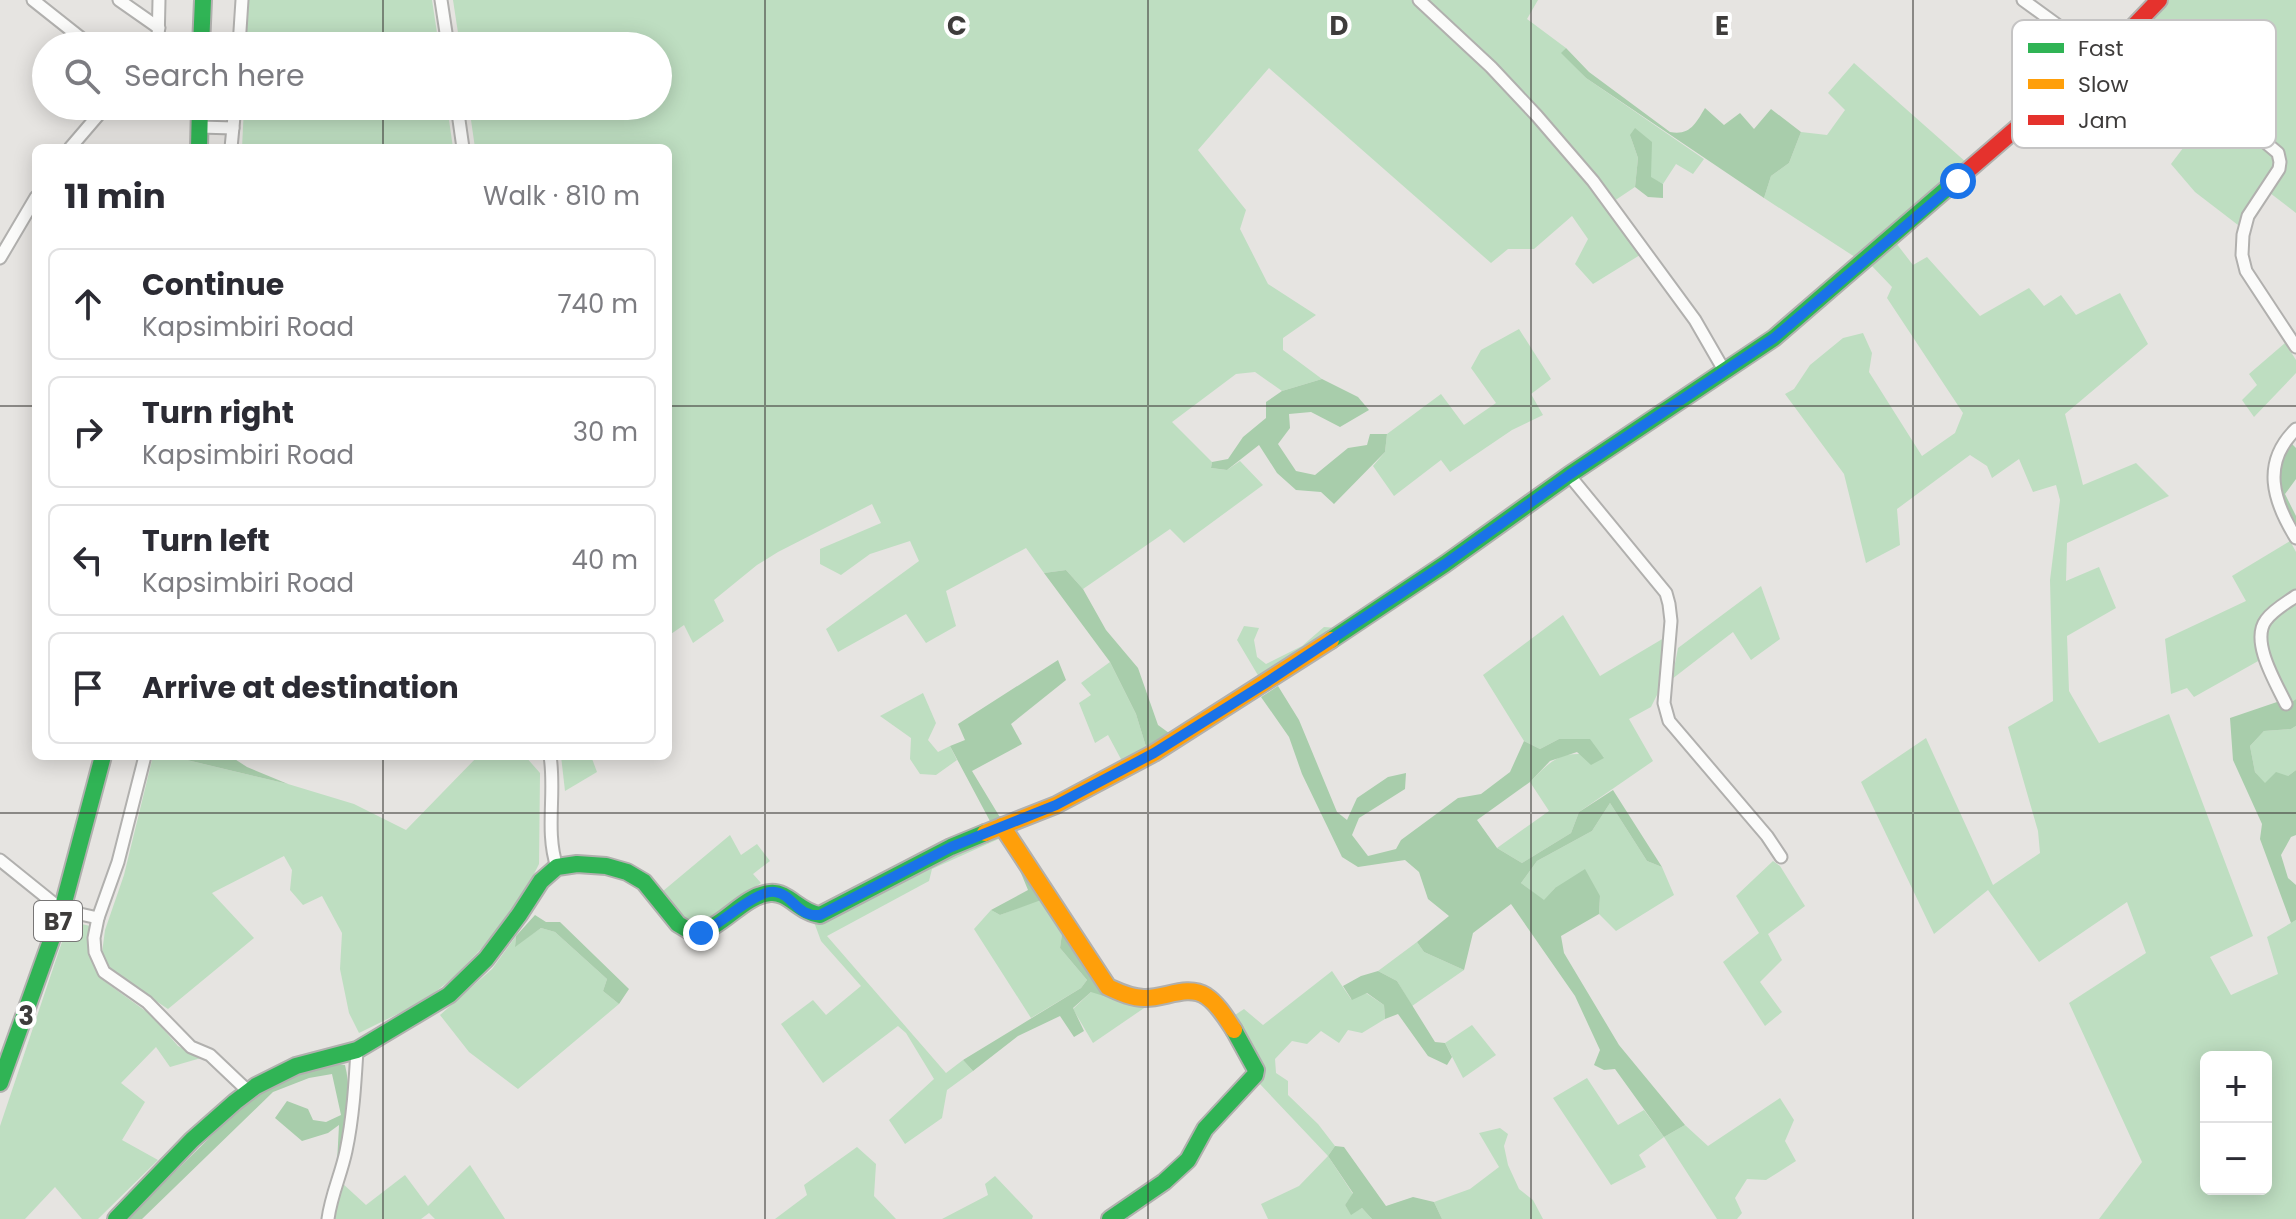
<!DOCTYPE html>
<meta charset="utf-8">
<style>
:root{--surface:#fff;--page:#f2f2f3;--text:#2b2b33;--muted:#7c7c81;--line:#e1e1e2}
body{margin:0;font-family:Poppins,sans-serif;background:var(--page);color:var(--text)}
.controls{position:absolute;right:24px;bottom:24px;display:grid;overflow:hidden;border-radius:12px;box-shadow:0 4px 20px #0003}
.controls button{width:72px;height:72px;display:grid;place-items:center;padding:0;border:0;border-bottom:2px solid var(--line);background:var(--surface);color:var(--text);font:40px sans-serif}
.stop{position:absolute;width:24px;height:24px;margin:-18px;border:6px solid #1a73e8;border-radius:50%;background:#fff}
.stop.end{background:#1a73e8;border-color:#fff;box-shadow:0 2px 8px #0008}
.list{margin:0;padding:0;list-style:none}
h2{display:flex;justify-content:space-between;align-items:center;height:104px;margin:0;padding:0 32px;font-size:34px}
h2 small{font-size:26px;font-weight:400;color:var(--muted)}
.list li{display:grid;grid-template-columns:52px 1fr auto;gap:24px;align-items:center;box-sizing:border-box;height:112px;margin:0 16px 16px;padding:0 16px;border:2px solid var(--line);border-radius:12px}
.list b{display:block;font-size:30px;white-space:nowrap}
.list p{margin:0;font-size:26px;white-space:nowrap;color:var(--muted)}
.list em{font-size:26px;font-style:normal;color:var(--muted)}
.icon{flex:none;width:44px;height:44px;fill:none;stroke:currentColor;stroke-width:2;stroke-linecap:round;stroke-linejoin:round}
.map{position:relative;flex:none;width:2296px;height:1219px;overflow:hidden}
.search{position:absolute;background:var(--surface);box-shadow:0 4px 20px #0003;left:32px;top:32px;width:640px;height:88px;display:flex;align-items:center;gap:20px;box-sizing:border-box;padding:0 28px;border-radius:44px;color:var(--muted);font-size:30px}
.panel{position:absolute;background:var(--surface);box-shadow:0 4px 20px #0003;left:32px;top:144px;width:640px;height:616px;border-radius:12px}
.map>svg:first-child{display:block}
.green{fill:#bedec1;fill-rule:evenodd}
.forest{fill:#a8cdab}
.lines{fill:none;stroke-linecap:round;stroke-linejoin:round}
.street-casing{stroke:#b1b0ae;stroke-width:15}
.fast-casing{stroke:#b1b0ae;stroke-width:20}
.slow-casing{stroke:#b1b0ae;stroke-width:20}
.jam-casing{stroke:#b1b0ae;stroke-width:20}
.street{stroke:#fbfbfa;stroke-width:11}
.fast{stroke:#30b455;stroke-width:16}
.slow{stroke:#ff9f0a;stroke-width:16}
.jam{stroke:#e5322d;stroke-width:16}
.route{stroke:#1a73e8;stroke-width:10}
.grid{fill:none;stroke:#3e3c3b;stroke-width:2;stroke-opacity:0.55}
.labels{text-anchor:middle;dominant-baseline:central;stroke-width:8;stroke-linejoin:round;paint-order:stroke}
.shield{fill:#fff;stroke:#787676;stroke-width:2}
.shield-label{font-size:24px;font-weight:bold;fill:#3e3c3b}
.key{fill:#fff;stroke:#c5c4c4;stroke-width:2}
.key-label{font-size:22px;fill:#3e3c3b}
.grid-label{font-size:26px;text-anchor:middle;font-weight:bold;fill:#3e3c3b;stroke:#fff;stroke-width:8;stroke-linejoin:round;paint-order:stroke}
</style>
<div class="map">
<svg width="2296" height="1219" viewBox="0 0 2296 1219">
<rect width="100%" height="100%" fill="#e6e4e1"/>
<g class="green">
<polygon points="248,0 432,0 439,46 246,46"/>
<polygon points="453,0 1411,0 1526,111 1608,207 1640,255 1593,284 1575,264 1588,239 1572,216 1534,249 1508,249 1491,263 1269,68 1198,150 1246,210 1240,229 1268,284 1316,315 1283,338 1283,350 1322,379 1282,391 1255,372 1236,374 1172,422 1212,462 1211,468 1227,470 1240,461 1263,485 1184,543 1170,529 1083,589 1066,570 1044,573 1026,548 946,591 956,626 926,643 906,614 838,652 826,629 919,561 910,541 870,554 841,575 820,564 820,549 881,523 872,504 778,552 757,565 714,600 724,621 693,643 684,625 668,636 668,148 475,148 469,106 658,106 658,46 460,46"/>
<polygon points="1426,0 1538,0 1527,19 1566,48 1562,53 1586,78 1704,159 1693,174 1676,164 1663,184 1651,178 1630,135 1638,158 1635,187 1614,201 1544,114"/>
<path d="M2169,0h127v213l-26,-20c10,-14 21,-25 14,-42l-84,-63 -73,-44z"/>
<polygon points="1854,63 1967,163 1858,259 1764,198 1771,176 1789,163 1801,132 1827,135 1845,110 1828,93"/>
<polygon points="244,106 447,106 453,148 242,148"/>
<polygon points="2211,111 2274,155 2274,172 2238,225 2195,192 2171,164"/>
<path d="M1896,243l17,22 14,-8 53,59 49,-28 15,18 17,-11 15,20 44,-22 28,51 -83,70 18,71 53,-22 33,33 -102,47 -1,38 33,-14 17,41 -49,28 2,55 30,52 70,-29 84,222 -43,21 21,38 47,-21 -11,-37 29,-17v299h-197l43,-57 -73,-159 77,-50 -19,-51 -88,60 -51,-72 -54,44 -73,-152 65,-44 67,147 47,-32 -2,-22 -30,-104 45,-26 -3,-121 10,-80 -4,-15 -23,7 -14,-33 -27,19 -5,-12 -17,-11 -73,54 3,36 -34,18 -22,-89 -59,-80 9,-5 16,-24 33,-27 20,-5 9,20 -3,19 53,84 33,-23 8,-20 -76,-115 5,-11 -21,-22zM2266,1057v132h-60v-132z"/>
<polygon points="1519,329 1551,379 1531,394 1543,415 1512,430 1450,472 1441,460 1394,496 1373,466 1385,452 1387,434 1441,394 1464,425 1496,403 1471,368 1481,350"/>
<polygon points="2285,343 2296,360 2296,373 2254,417 2242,400 2257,385 2249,374"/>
<path d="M2290,541l6,11v38c-32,21 -48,28 -36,70l-66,37 -7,-9 -16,6 -6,-55 81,-38 -14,-25z"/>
<polygon points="1761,586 1780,639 1751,660 1733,632 1672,679 1678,648"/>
<path d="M2296,602v97l-3,2c-15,-16 -34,-57 -22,-78 5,-9 17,-15 25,-21z"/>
<path d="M1563,615l37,61 64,-38 -5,53 -8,16 -22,12 24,42 -74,51 -8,21 -49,30 -25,-15 52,-37 -19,-29c27,-28 34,-32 74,-25l-45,-18 -19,10 -16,-8 -41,-66z"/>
<polygon points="1244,626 1259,628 1254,640 1257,657 1266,664 1302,646 1324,627 1337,628 1259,677 1237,640"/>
<polygon points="1110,662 1136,714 1147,750 1122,761 1108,735 1095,743 1079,703 1091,695 1081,683"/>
<polygon points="923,693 936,723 928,740 938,752 950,746 957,760 936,775 920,774 910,759 911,738 880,716"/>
<polygon points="2296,726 2296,770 2288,776 2265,784 2255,772 2250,746 2264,731 2291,729"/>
<polygon points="153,756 170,756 288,784 354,804 406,830 478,756 525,756 540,773 539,864 522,898 503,926 454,977 424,1001 359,1033 349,1013 340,969 342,933 322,896 303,905 290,890 292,870 284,856 212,893 254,938 168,1009 108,969 102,953 105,930 124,875"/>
<polygon points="561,756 591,756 597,772 565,791"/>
<polygon points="1610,803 1647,861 1662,867 1674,895 1616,931 1599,914 1600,896 1555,888 1544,901 1521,883 1537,861 1592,831"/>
<polygon points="1000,833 1003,837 932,869 929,881 827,936 946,1073 963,1060 973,1071 947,1090 942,1118 905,1144 889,1120 934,1079 906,1033 898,1026 823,1083 781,1024 813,1000 826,1015 861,986 821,941 814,922"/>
<polygon points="730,835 741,855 757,844 770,861 753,874 761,883 701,926 690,924 663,891"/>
<polygon points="1773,861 1780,866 1805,906 1768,934 1782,960 1760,982 1782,1012 1765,1026 1723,962 1759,933 1736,896"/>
<polygon points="1041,899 1062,934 1060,948 1087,980 1081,988 1031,1018 974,929 991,910 1000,915"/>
<polygon points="69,921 90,926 88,953 100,978 151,1015 178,1046 201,1058 170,1067 156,1047 121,1083 145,1102 122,1140 158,1160 98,1219 82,1219 55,1187 25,1219 0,1219 0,1126"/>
<polygon points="541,928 555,932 607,979 603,991 619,1004 518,1089 469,1052 440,1015 492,969 516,936 515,946"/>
<polygon points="1417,942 1424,952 1464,970 1412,1006 1397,981 1378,971"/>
<polygon points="1332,971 1351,999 1366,993 1384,1005 1385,1019 1362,1033 1348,1030 1339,1043 1321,1031 1307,1044 1292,1041 1275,1059 1276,1073 1288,1081 1288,1095 1318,1124 1335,1146 1328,1156 1353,1194 1345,1205 1351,1214 1362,1208 1372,1219 1268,1219 1261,1204 1299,1186 1328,1156 1259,1083 1264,1071 1232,1017 1244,1009 1263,1025"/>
<polygon points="1104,989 1150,1004 1093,1043 1073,1009 1091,992"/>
<polygon points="1472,1025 1496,1055 1463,1078 1445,1043"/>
<polygon points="1587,1078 1618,1125 1644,1110 1664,1137 1685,1125 1708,1146 1780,1098 1794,1120 1785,1141 1796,1161 1766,1180 1747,1179 1735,1198 1742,1213 1737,1219 1717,1219 1664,1137 1639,1155 1646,1167 1611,1185 1553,1098"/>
<polygon points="1500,1128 1508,1134 1504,1146 1508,1165 1519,1189 1533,1200 1543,1219 1442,1219 1434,1202 1470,1189 1499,1167 1479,1133"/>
<polygon points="857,1147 876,1164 874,1196 896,1219 775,1219 807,1195 804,1185"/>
<polygon points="470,1165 505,1219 435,1219 429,1213 421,1219 332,1219 342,1183 366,1205 405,1175 428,1206"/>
<polygon points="995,1176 1033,1216 1032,1219 942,1219 988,1195 985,1184"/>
</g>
<g class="forest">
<path d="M1566,48l23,24 81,60c20,4 26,-9 35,-24l19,17 16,-12 14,16 17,-20 30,23 -12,31 -18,13 -7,22 -178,-120 -25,-25z"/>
<polygon points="1635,128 1652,142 1651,177 1663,184 1663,198 1648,197 1635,187 1638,158 1630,135"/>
<polygon points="1322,379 1358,397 1369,410 1340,427 1311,412 1289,414 1290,428 1278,444 1296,471 1315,475 1348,448 1367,445 1370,434 1387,434 1385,452 1334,504 1321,492 1296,490 1277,473 1259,445 1227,470 1211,468 1212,462 1228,459 1243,437 1266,418 1266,402 1282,391"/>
<path d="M2292,444l4,4v31l-11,15 11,22v9c-18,-28 -26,-52 -4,-81z"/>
<polygon points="1066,570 1083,589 1106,630 1138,668 1158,725 1169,733 1147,750 1136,714 1110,662 1044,573"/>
<polygon points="1058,660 1066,680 1011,724 1022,744 972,771 1001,819 991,823 950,746 965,740 958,724"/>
<polygon points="1278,686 1299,720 1337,812 1347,820 1357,798 1388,777 1406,773 1405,789 1359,818 1352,835 1368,856 1396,849 1401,840 1458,798 1481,794 1510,772 1524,741 1540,749 1559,739 1590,739 1604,758 1591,765 1577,752 1550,761 1530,782 1477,820 1497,848 1522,863 1571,833 1579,812 1613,790 1662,867 1647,861 1610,803 1592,831 1537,861 1521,883 1544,900 1555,888 1585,869 1600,896 1599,914 1561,936 1564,953 1619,1045 1685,1125 1664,1137 1615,1069 1604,1070 1594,1065 1600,1050 1575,996 1511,904 1473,933 1464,970 1424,952 1417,942 1449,916 1428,899 1419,872 1405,860 1358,867 1342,857 1302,774 1289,737 1261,697"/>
<polygon points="2296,699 2296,726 2291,729 2264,731 2250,746 2255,772 2265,783 2276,772 2288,776 2296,770 2296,835 2291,837 2281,855 2288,878 2296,885 2296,920 2291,923 2260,839 2262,824 2233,760 2230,718 2277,702 2284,709 2292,707 2293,701"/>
<polygon points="170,756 230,756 247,767 288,784"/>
<polygon points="1009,844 1104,989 1107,997 1091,992 1073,1008 1084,1031 1074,1037 1060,1016 1018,1036 973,1071 963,1060 1081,988 1087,980 1060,948 1062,934 1041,900 1000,915 991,910 1028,890"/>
<polygon points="535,915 546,922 560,922 629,989 619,1004 603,991 607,979 555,932 541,928 515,947 516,936"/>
<polygon points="1378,971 1397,981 1435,1042 1445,1043 1452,1057 1447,1065 1428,1056 1398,1014 1385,1019 1384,1005 1367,993 1352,1000 1343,986 1361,976"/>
<path d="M330,1063l15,2c8,33 1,66 -8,98l2,-38 -11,8 -26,8 -27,-23 12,-17 21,8 5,11 13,2 15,-7 -9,-41 -23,4 -36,14 -131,127h-15l127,-125 46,-24z"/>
<polygon points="1335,1146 1344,1147 1386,1206 1413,1197 1434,1202 1442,1219 1372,1219 1362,1208 1351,1215 1345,1205 1353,1193 1328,1156"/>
</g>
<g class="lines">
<g class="street-casing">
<g id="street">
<polyline points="33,0 91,46"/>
<polyline points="119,0 159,28"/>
<polyline points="441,0 448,46"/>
<polyline points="1419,0 1491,67 1537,116 1593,181 1695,320 1725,372"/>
<polyline points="2023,0 2100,56"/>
<polyline points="158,46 159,0"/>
<polyline points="239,46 242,0"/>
<polyline points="2115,46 2186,85 2265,142 2278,153 2280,162 2279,169 2248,216 2243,235 2242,255 2246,271 2296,347"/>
<polyline points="457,106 463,148"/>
<polyline points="200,127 233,128"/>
<polyline points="70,148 106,106"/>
<polyline points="231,148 235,106"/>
<polyline points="0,258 36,197"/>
<path d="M2296,429c-35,34 -23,72 0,109"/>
<polyline points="1569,475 1666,593 1669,604 1671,621 1664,703 1669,721 1767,836 1781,857"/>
<path d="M2286,704c-10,-21 -36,-63 -20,-84 7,-10 20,-17 30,-24"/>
<polyline points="145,756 118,862 98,918 94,938 95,952 104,972 147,1002 191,1047 210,1055 249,1092"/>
<path d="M550,756c6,36 -5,76 7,111"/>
<polyline points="0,860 62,910 98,918"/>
<path d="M328,1219c3,-24 13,-44 18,-68 7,-33 9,-67 11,-101"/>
</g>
</g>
<g class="fast-casing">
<g id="fast">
<polyline points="201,46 203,0"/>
<polyline points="199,148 200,106"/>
<polyline points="1331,640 1445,564 1569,475 1774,338 1951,185"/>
<polyline points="0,1083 62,910 103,756"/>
<path d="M116,1219l76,-79 43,-38 21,-16 40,-20 61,-16 92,-55 37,-36 33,-44 22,-34 16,-14 20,-3 29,2 21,6 17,10 34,42 15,9c30,-3 48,-37 77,-40 18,-2 30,20 50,22l131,-68 34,-14"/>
<polyline points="1110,1219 1164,1182 1188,1160 1205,1129 1255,1075 1256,1070 1234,1030"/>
</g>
</g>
<g class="slow-casing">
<g id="slow">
<path d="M1002,826l106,161c11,5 23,11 36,11 20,1 43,-14 62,-2 12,8 20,22 28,34"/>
<polyline points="985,833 1056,805 1154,753 1331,640"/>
</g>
</g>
<g class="jam-casing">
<polyline id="jam" points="1951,185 2100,56 2115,46 2159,0"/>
</g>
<use href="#street" class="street"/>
<use href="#fast" class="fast"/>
<use href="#slow" class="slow"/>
<use href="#jam" class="jam"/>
</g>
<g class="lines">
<path class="route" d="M701,933c19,-8 56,-44 74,-41 18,2 21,25 45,23l131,-68 105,-42 98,-52 110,-69 181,-120 124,-89 205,-137 184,-157"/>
</g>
<path class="grid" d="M383,0v46M765,0v1219M1148,0v1219M1531,0v1219M1913,0v1219M383,106v42M0,406h36M668,406h1628M383,756v463M0,813h2296"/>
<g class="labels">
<rect class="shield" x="34" y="901" width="48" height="40" rx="6"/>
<g class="shield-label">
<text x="58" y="921">B7</text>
</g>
</g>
<rect x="2012" y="20" width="264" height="128" rx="12" class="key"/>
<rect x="2028" y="43" width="36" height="10" fill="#30b455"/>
<rect x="2028" y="79" width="36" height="10" fill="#ff9f0a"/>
<rect x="2028" y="115" width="36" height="10" fill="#e5322d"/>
<g class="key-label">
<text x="2078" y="56">Fast</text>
<text x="2078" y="92">Slow</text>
<text x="2078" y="128">Jam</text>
</g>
<g class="grid-label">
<text x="957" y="35">C</text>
<text x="1339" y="35">D</text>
<text x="1722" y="35">E</text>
<text x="26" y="1025">3</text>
</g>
</svg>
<div class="controls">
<button>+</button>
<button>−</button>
</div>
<div class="stop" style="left:1958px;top:181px"></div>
<div class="stop end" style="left:701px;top:933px"></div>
<div class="search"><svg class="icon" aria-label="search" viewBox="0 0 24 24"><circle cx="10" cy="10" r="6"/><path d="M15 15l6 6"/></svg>Search here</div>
<section class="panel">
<h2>11 min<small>Walk · 810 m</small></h2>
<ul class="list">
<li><svg class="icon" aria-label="ahead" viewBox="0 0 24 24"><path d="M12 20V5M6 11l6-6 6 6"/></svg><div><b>Continue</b><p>Kapsimbiri Road</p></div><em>740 m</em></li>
<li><svg class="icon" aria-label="right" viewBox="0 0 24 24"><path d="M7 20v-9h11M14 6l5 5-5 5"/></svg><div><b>Turn right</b><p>Kapsimbiri Road</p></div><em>30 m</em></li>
<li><svg class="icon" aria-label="left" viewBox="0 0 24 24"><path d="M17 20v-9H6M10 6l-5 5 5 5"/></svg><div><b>Turn left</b><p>Kapsimbiri Road</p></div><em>40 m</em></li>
<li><svg class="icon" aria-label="arrive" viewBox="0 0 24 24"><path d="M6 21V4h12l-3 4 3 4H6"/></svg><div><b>Arrive at destination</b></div></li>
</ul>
</section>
</div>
